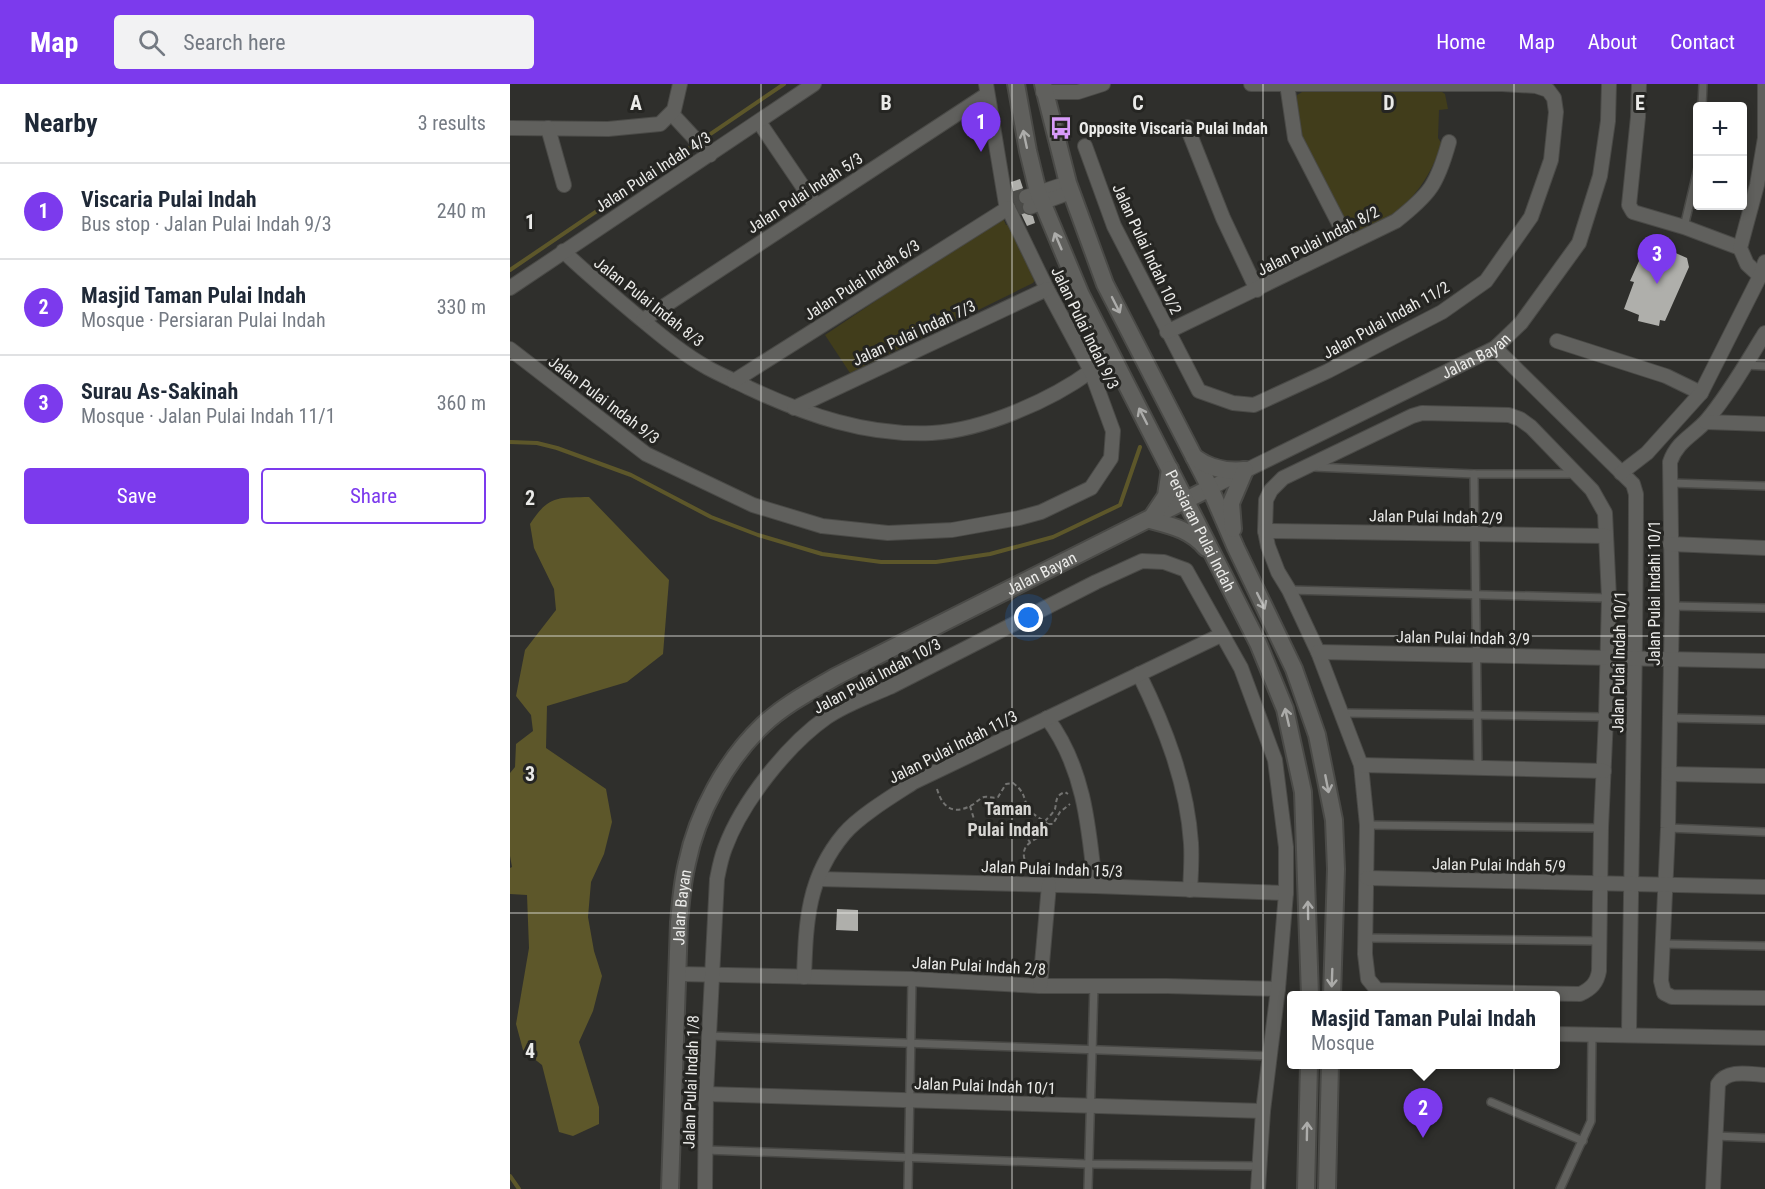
<!DOCTYPE html>
<meta charset="utf-8">
<style>
:root{--surface:#fff;--page:#f2f2f3;--text:#1f2937;--muted:#747a83;--line:#e0e1e3;--accent:#7c3aed}
body{margin:0;font-family:"Roboto Condensed",sans-serif;background:var(--page);color:var(--text)}
.controls{position:absolute;right:18px;top:18px;display:grid;overflow:hidden;border-radius:6px;box-shadow:0 3px 9px #0003}
.controls button{width:54px;height:54px;display:grid;place-items:center;padding:0;border:0;border-bottom:2px solid var(--line);background:var(--surface);color:var(--text);font:30px sans-serif}
.you{position:absolute;left:519px;top:534px;width:21px;height:21px;margin:-15px;border:4px solid #fff;border-radius:50%;background:#1a73e8;box-shadow:0 0 0 9px #1a73e833}
.badge{display:grid;place-items:center;width:39px;height:39px;border-radius:50%;background:var(--accent);color:#fff;font-size:20px;font-weight:700}
.pin{position:absolute;translate:-50% -50px;filter:drop-shadow(0 2px 3px #0008)}
.pin::after{content:'';position:absolute;top:32px;width:21px;height:18px;background:inherit;clip-path:polygon(0 0,100% 0,50% 100%)}
.popup{position:absolute;left:777px;top:907px;width:273px;height:78px;box-sizing:border-box;display:grid;place-content:center;border-radius:6px;background:var(--surface);filter:drop-shadow(0 2px 4px #0005);font-size:20px;white-space:nowrap;color:var(--muted)}
.popup b{font-size:22px;color:var(--text)}
.popup::after{content:'';position:absolute;left:50%;top:100%;margin-left:-12px;border:12px solid transparent;border-top-color:var(--surface)}
.list{margin:0;padding:0;list-style:none}
h2{display:flex;justify-content:space-between;align-items:center;height:78px;margin:0;padding:0 24px;font-size:26px}
h2 small{font-size:20px;font-weight:400;color:var(--muted)}
.list li{display:grid;grid-template-columns:39px 1fr auto;gap:18px;align-items:center;box-sizing:border-box;height:96px;padding:0 24px;border-top:2px solid var(--line)}
.list b{display:block;font-size:22px;white-space:nowrap}
.list p{margin:0;font-size:20px;white-space:nowrap;color:var(--muted)}
.list em{font-size:20px;font-style:normal;color:var(--muted)}
.actions{display:flex;gap:12px;padding:18px 24px}
.actions a{flex:1;padding:14px 0;border:2px solid var(--accent);border-radius:6px;text-align:center;font-size:21px;color:var(--accent)}
.actions .main{background:var(--accent);color:#fff}
.icon{flex:none;width:33px;height:33px;fill:none;stroke:currentColor;stroke-width:2;stroke-linecap:round;stroke-linejoin:round}
.map{position:relative;flex:none;width:1255px;height:1105px;overflow:hidden}
header{display:flex;align-items:center;gap:36px;box-sizing:border-box;height:84px;padding:0 30px;background:var(--accent);color:#fff}
header strong{font-size:28px}
nav{display:flex;gap:33px;margin-inline-start:auto;font-size:21px}
.search{width:420px;height:54px;background:var(--page);display:flex;align-items:center;gap:15px;box-sizing:border-box;padding:0 21px;border-radius:6px;color:var(--muted);font-size:22px}
main{display:flex}
aside{flex:1;background:var(--surface)}
.map>svg:first-child{display:block}
.green{fill:#413d1b}
.water{fill:#5d572a}
.lines{fill:none;stroke-linecap:round;stroke-linejoin:round}
.stream{stroke:#5d572a;stroke-width:4}
.building{fill:#afafab}
.minor-tunnel{stroke:#4b4b48;stroke-width:14;stroke-dasharray:14 7;stroke-linecap:butt}
.service-casing{stroke:#4a4a47;stroke-width:10}
.minor-casing{stroke:#4a4a47;stroke-width:16}
.tertiary-casing{stroke:#4a4a47;stroke-width:20}
.secondary-casing{stroke:#4a4a47;stroke-width:20}
.path{stroke:#737371;stroke-width:2;stroke-dasharray:4.5 3;stroke-linecap:butt}
.service{stroke:#60605d;stroke-width:7}
.minor{stroke:#60605d;stroke-width:14}
.tertiary{stroke:#60605d;stroke-width:16}
.secondary{stroke:#60605d;stroke-width:16}
.oneway{stroke:#acacaa}
.grid{fill:none;stroke:#ebebe9;stroke-width:1.5;stroke-opacity:0.55}
.labels{text-anchor:middle;dominant-baseline:central;stroke-width:6;stroke-linejoin:round;paint-order:stroke}
.poi-label{font-size:16px;font-weight:bold;fill:#ebebe9;stroke:#252522;text-anchor:start}
.street-label{font-size:16px;fill:#ebebe9;stroke:#252522}
.neighbourhood-label{font-size:18px;font-weight:bold;fill:#d6d5d2;stroke:#252522}
.grid-label{font-size:20px;text-anchor:middle;font-weight:bold;fill:#ebebe9;stroke:#252522;stroke-width:6;stroke-linejoin:round;paint-order:stroke}
</style>
<header>
<strong>Map</strong>
<div class="search"><svg class="icon" aria-label="search" viewBox="0 0 24 24"><circle cx="10" cy="10" r="6"/><path d="M15 15l6 6"/></svg>Search here</div>
<nav><a>Home</a><a>Map</a><a>About</a><a>Contact</a></nav>
</header>
<main>
<aside>
<h2>Nearby<small>3 results</small></h2>
<ul class="list">
<li><span class="badge">1</span><div><b>Viscaria Pulai Indah</b><p>Bus stop · Jalan Pulai Indah 9/3</p></div><em>240 m</em></li>
<li><span class="badge">2</span><div><b>Masjid Taman Pulai Indah</b><p>Mosque · Persiaran Pulai Indah</p></div><em>330 m</em></li>
<li><span class="badge">3</span><div><b>Surau As-Sakinah</b><p>Mosque · Jalan Pulai Indah 11/1</p></div><em>360 m</em></li>
</ul>
<div class="actions"><a class="main">Save</a><a>Share</a></div>
</aside>
<div class="map">
<svg width="1255" height="1105" viewBox="0 0 1255 1105">
<rect width="100%" height="100%" fill="#2f2f2c"/>
<g class="green">
<path d="M792,8h140l3,2 3,15 -9,1 -1,28 4,6c-11,30 -28,58 -56,75 -5,3 -12,8 -17,9 -6,1 -8,0 -13,4l-8,-3 -49,-98 -5,-34z"/>
<polygon points="492,132 496,141 501,139 526,194 523,199 340,289 315,251"/>
</g>
<path class="water" d="M79,413l80,83 -6,74 -36,28 -80,24 -1,42 60,41 6,33 -8,32 -13,28 -3,35 6,34 8,25 -9,35 -14,31 20,65v17l-26,12 -14,-4 -17,-67 -19,-15 -7,-26 13,-76 -2,-53 -17,-1v-26l2,-1 -2,-11v-83l5,-6 1,-23 17,-13 -2,-16 -15,-19 9,-46 31,-40 -2,-21 -20,-41 -4,-24c19,-29 27,-26 59,-27z"/>
<g class="lines">
<g class="stream">
<polyline points="0,186 274,0"/>
<polyline points="0,358 27,359 47,364 121,391 201,433 248,451 312,470 371,478 426,478 480,470 543,453 610,421 630,363"/>
<polyline points="0,1092 9,1105"/>
</g>
</g>
<g class="building">
<polygon points="510,95 513,104 507,111 508,116 511,121 514,129 523,132 525,139 517,142 505,117 501,98"/>
<polygon points="1138,157 1177,174 1179,183 1155,237 1150,236 1149,242 1128,237 1129,231 1114,225 1124,198 1120,197"/>
<polygon points="327,825 348,826 348,847 326,846"/>
</g>
<g class="lines">
<g class="minor-tunnel">
<polyline points="502,115 515,111"/>
<polyline points="506,125 519,120"/>
</g>
<g class="service-casing">
<g id="service">
<polyline points="1192,22 1193,0"/>
<polyline points="1174,143 1188,84"/>
<polyline points="1235,281 1255,282"/>
<polyline points="803,383 964,390 1065,390"/>
<polyline points="964,390 968,684"/>
<polyline points="1160,399 1255,402"/>
<polyline points="779,506 1099,514"/>
<polyline points="1162,522 1255,524"/>
<polyline points="832,629 1096,633"/>
<polyline points="1160,634 1255,636"/>
<polyline points="857,741 1091,744"/>
<polyline points="1158,744 1255,748"/>
<polyline points="856,854 1090,857"/>
<polyline points="1153,860 1255,862"/>
<polyline points="199,952 760,972"/>
<polyline points="981,1018 1073,1057"/>
<polyline points="1205,1052 1255,1054"/>
<polyline points="196,1066 578,1080 749,1082"/>
<polyline points="398,1105 402,895"/>
<polyline points="578,1105 584,901"/>
<polyline points="1050,1105 1081,1037 1082,951"/>
</g>
</g>
<g class="minor-casing">
<g id="minor">
<polyline points="777,0 785,54 839,159"/>
<polyline points="1129,0 1128,33 1119,121 1123,128 1174,143 1230,164"/>
<polyline points="533,8 568,8 593,0"/>
<polyline points="162,30 200,71"/>
<polyline points="249,38 306,122"/>
<polyline points="677,43 713,134 747,206"/>
<polyline points="0,44 98,45 150,40 164,26 170,0"/>
<polyline points="38,44 54,101"/>
<polyline points="575,62 604,142 689,307 723,319 744,321 818,287 932,228 976,197 1021,133 1041,76 1046,28 1044,14 1038,6 1026,2 992,0 741,0"/>
<polyline points="516,113 558,99"/>
<polyline points="520,123 561,108"/>
<path d="M53,167c23,22 47,42 72,63 23,19 46,39 73,54 13,7 27,13 41,20 58,27 117,48 183,45 51,-3 118,-32 159,-62"/>
<polyline points="1250,192 1237,180 1230,164 1247,101 1255,54 1255,0"/>
<polyline points="0,204 304,0"/>
<polyline points="133,236 476,11"/>
<path d="M657,248l229,-111c34,-27 41,-36 53,-79"/>
<path d="M1255,249c-18,29 -36,61 -58,87 -13,15 -30,21 -37,42l2,144 -4,222 -7,153 3,12 8,4 93,1"/>
<polyline points="1047,257 1156,292 1191,309"/>
<path d="M985,264l138,136 3,10c0,181 -5,361 -7,541"/>
<polyline points="0,265 136,370 243,421 312,442 378,449 442,446 509,434 531,428 581,404 601,374 603,347 581,287 537,205 496,120 476,0"/>
<polyline points="224,297 498,124"/>
<polyline points="284,324 537,205"/>
<path d="M912,329l87,2 11,4 11,8 61,63 13,23 4,85 -3,119 -5,111 -2,143c-2,12 -8,18 -19,23l-203,-4 -9,-11 -3,-25 2,-129 -6,-60 -43,-113 -29,-62 -11,-18 -10,-26 -3,-15 1,-31 5,-10 12,-12 129,-62z"/>
<polyline points="1196,338 1255,340"/>
<polyline points="1111,389 1137,369 1191,309 1250,192 1255,178"/>
<path id="s1" d="M700,404l285,-140 26,-25 58,-80 21,-67 8,-55 1,-37"/>
<polyline points="755,447 1096,452"/>
<polyline points="1160,460 1255,464"/>
<polyline points="808,568 1255,577"/>
<path d="M629,590c26,53 48,109 52,169 1,15 0,31 -1,47"/>
<path d="M537,634c37,49 42,109 48,168"/>
<polyline points="851,681 1094,687"/>
<polyline points="1159,690 1255,692"/>
<polyline points="857,794 1255,803"/>
<polyline points="308,795 585,802 776,809"/>
<polyline points="168,890 402,895 530,902 657,902 768,905"/>
<path d="M294,893c2,-54 3,-99 40,-143 15,-18 50,-39 70,-52l307,-147"/>
<polyline points="530,902 539,801"/>
<polyline points="1045,950 1255,954"/>
<polyline points="196,1010 753,1027"/>
<path d="M195,1105l1,-95 11,-215c2,-10 4,-21 8,-31 17,-46 62,-103 102,-131 19,-13 42,-21 63,-30l206,-105 46,-21 22,1 22,8 55,98 34,92 11,87v46l-8,96 -15,122 -5,78"/>
<path d="M1203,1105l5,-105c9,-15 31,-10 47,-9"/>
</g>
</g>
<g class="tertiary-casing">
<g id="tertiary">
<path id="s2" d="M160,1105l9,-267c2,-19 3,-39 8,-59 10,-49 39,-103 76,-138 21,-20 48,-34 72,-48l375,-189"/>
</g>
</g>
<g class="secondary-casing">
<g id="secondary">
<path id="s3" d="M506,0l12,67 10,41 43,103 177,348 27,66 18,83 7,204"/>
<polyline points="533,0 558,99 595,200 700,404 726,464 784,585 807,651 824,736 826,785 822,912"/>
<path d="M684,373c16,12 32,15 51,13"/>
<path d="M660,385l-4,27 -16,24c23,6 41,10 56,28"/>
<polyline points="723,445 721,419 735,386"/>
<polyline points="796,1105 799,980"/>
<polyline points="817,1105 820,980"/>
</g>
</g>
<g class="path">
<path d="M427,705c6,20 17,26 35,16 4,-2 8,-7 12,-8 5,-1 9,2 14,0l8,-13 7,-1c13,10 10,15 16,28l19,13c0,16 -27,14 -24,33 1,4 4,9 6,14"/>
<path d="M460,722l7,23 6,7c20,7 25,-19 47,6"/>
<path d="M535,737c3,-3 8,-8 10,-12 2,-9 0,-13 10,-17l3,2"/>
<polyline points="538,740 543,740 550,728 560,720"/>
</g>
<use href="#service" class="service"/>
<use href="#minor" class="minor"/>
<use href="#tertiary" class="tertiary"/>
<use href="#secondary" class="secondary"/>
</g>
<defs><path id="oneway-shaft" d="M-6 0H5M1.5-3L5.5 0L1.5 3" fill="none" stroke-width="1.6" stroke-linecap="round" stroke-linejoin="round" transform="scale(1.5)"/></defs>
<g class="oneway">
<use href="#oneway-shaft" transform="translate(515 55) rotate(-102)"/>
<use href="#oneway-shaft" transform="translate(548 157) rotate(-113)"/>
<use href="#oneway-shaft" transform="translate(606 221) rotate(63)"/>
<use href="#oneway-shaft" transform="translate(633 332) rotate(-117)"/>
<use href="#oneway-shaft" transform="translate(751 517) rotate(64)"/>
<use href="#oneway-shaft" transform="translate(777 633) rotate(-103)"/>
<use href="#oneway-shaft" transform="translate(817 700) rotate(79)"/>
<use href="#oneway-shaft" transform="translate(798 826) rotate(-91)"/>
<use href="#oneway-shaft" transform="translate(822 894) rotate(92)"/>
<use href="#oneway-shaft" transform="translate(797 1047) rotate(-89)"/>
</g>
<path class="grid" d="M251,0v1105M502,0v1105M753,0v1105M1004,0v1105M0,276h1255M0,552h1255M0,829h1255"/>
<defs>
<g id="bus-bare" transform="scale(1.8)"><path d="M-5-6H5V4H4V6H2V4H-2V6H-4V4H-5ZM-3.5-4V0h7V-4ZM-3.5 1.2v1.5H-2V1.2ZM2 1.2v1.5H3.5V1.2Z" fill="#d79bf9" stroke="#252522" stroke-width="2.5" paint-order="stroke"/></g>
</defs>
<g fill-rule="evenodd">
<use href="#bus-bare" x="551" y="44"/>
</g>
<g class="labels">
<g class="poi-label">
<text x="569" y="44">Opposite Viscaria Pulai Indah</text>
</g>
<g class="street-label">
<text transform="translate(143 88) rotate(-33)">Jalan Pulai Indah 4/3</text>
<text transform="translate(295 109) rotate(-33)">Jalan Pulai Indah 5/3</text>
<text transform="translate(808 157) rotate(-27)">Jalan Pulai Indah 8/2</text>
<text transform="translate(637 165) rotate(65)">Jalan Pulai Indah 10/2</text>
<text transform="translate(352 196) rotate(-33)">Jalan Pulai Indah 6/3</text>
<text transform="translate(139 218) rotate(38)">Jalan Pulai Indah 8/3</text>
<text transform="translate(876 236) rotate(-29)">Jalan Pulai Indah 11/2</text>
<text transform="translate(575 244) rotate(64)">Jalan Pulai Indah 9/3</text>
<text transform="translate(404 249) rotate(-25)">Jalan Pulai Indah 7/3</text>
<text stroke="none"><textPath href="#s1" startOffset="297">Jalan Bayan</textPath></text>
<text transform="translate(94 316) rotate(37)">Jalan Pulai Indah 9/3</text>
<text transform="translate(926 433) rotate(1)">Jalan Pulai Indah 2/9</text>
<text stroke="none"><textPath href="#s3" startOffset="486">Persiaran Pulai Indah</textPath></text>
<text stroke="none"><textPath href="#s2" startOffset="804">Jalan Bayan</textPath></text>
<text transform="translate(1144 509) rotate(-90)">Jalan Pulai Indahi 10/1</text>
<text transform="translate(953 554) rotate(1)">Jalan Pulai Indah 3/9</text>
<text transform="translate(1109 578) rotate(-89)">Jalan Pulai Indah 10/1</text>
<text transform="translate(367 592) rotate(-28)">Jalan Pulai Indah 10/3</text>
<text transform="translate(443 663) rotate(-27)">Jalan Pulai Indah 11/3</text>
<text transform="translate(989 781) rotate(1)">Jalan Pulai Indah 5/9</text>
<text transform="translate(542 785) rotate(2)">Jalan Pulai Indah 15/3</text>
<text stroke="none"><textPath href="#s2" startOffset="282">Jalan Bayan</textPath></text>
<text transform="translate(469 882) rotate(3)">Jalan Pulai Indah 2/8</text>
<text transform="translate(181 998) rotate(-88)">Jalan Pulai Indah 1/8</text>
<text transform="translate(475 1002) rotate(2)">Jalan Pulai Indah 10/1</text>
</g>
<g class="neighbourhood-label">
<text x="498" y="724">Taman<tspan x="498" dy="21">Pulai Indah</tspan></text>
</g>
</g>
<g class="grid-label">
<text x="126" y="26">A</text>
<text x="376" y="26">B</text>
<text x="628" y="26">C</text>
<text x="879" y="26">D</text>
<text x="1130" y="26">E</text>
<text x="20" y="145">1</text>
<text x="20" y="421">2</text>
<text x="20" y="697">3</text>
<text x="20" y="974">4</text>
</g>
</svg>
<div class="controls">
<button>+</button>
<button>−</button>
</div>
<div class="you"></div>
<div class="pin badge" style="left:471px;top:68px">1</div>
<div class="pin badge" style="left:913px;top:1054px">2</div>
<div class="popup"><b>Masjid Taman Pulai Indah</b>Mosque</div>
<div class="pin badge" style="left:1147px;top:200px">3</div>
</div>
</main>
